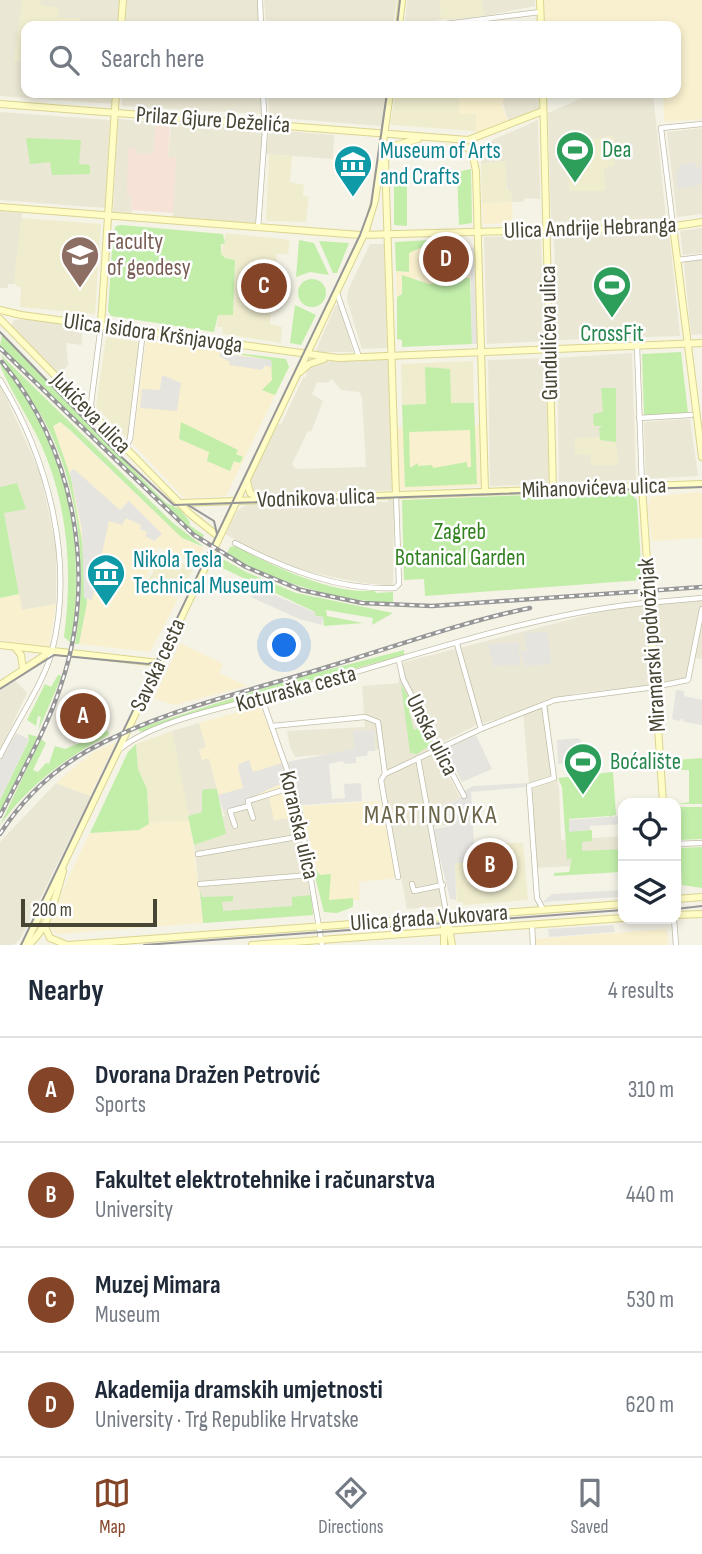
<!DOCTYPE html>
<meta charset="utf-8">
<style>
:root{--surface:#fff;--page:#f6f6f7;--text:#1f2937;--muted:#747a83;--line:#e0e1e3;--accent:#844427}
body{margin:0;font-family:"Sofia Sans Condensed",sans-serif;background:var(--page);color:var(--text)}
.controls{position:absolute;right:21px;bottom:21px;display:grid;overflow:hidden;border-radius:14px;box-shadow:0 4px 10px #0003}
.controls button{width:63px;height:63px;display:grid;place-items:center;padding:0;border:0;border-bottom:2px solid var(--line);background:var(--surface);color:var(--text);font:35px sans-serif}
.scale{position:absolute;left:21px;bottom:18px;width:136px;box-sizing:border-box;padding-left:7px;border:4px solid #494534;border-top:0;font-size:19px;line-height:24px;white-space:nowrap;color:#494534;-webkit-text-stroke:5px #fff;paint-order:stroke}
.you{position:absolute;left:285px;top:646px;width:24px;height:24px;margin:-18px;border:5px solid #fff;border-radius:50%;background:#1a73e8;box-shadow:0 0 0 10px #1a73e833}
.badge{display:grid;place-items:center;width:46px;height:46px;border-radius:50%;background:var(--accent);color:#fff;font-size:23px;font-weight:700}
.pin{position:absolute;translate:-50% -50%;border:4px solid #fff;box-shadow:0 2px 7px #0006}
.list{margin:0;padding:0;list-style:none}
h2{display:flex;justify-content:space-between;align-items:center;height:91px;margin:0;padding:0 28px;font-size:30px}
h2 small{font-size:23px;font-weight:400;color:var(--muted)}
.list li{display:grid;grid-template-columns:46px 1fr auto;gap:21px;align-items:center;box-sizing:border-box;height:105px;padding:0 28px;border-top:2px solid var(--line)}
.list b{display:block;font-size:26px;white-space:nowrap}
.list p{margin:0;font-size:23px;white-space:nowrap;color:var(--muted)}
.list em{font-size:23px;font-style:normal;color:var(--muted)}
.icon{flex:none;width:38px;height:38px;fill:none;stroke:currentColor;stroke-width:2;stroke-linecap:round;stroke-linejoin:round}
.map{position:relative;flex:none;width:702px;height:945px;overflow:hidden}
.search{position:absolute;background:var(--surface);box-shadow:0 4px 10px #0003;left:21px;right:21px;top:21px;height:77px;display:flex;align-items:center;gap:18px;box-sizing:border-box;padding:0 24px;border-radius:14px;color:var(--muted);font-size:26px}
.sheet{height:511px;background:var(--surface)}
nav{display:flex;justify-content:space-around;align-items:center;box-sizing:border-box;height:98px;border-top:2px solid var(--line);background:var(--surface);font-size:19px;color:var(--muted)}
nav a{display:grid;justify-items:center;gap:4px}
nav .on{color:var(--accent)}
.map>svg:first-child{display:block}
.residential{fill:#eae7d4;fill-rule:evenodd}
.commercial{fill:#f9f0cf}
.education{fill:#f0edcf}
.medical{fill:#f7e2d8}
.green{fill:#c2eeaa;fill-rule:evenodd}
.parking{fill:#e6e4df}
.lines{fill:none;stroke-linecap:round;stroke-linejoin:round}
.street-casing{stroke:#c2bea8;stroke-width:6}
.secondary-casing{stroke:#dad591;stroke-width:8}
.street{stroke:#fff;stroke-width:4.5}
.secondary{stroke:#fffcc6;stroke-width:6}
.tram{stroke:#979797;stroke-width:2}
.rail-casing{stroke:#979797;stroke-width:4.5}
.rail{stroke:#fff;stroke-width:2;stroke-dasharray:5;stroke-linecap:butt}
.street-bridge-casing{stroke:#c2bea8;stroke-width:6;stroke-linecap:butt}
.street-bridge{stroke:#fff;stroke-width:4.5}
.labels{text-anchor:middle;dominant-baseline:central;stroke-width:5;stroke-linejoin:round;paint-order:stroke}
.street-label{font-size:23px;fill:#494534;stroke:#fff}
.leisure-label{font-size:23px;fill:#27864d;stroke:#fff;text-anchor:start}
.culture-label{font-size:23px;fill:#0d838f;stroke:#fff;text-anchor:start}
.education-label{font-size:23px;fill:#785e54;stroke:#fff;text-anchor:start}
.park-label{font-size:23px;fill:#338221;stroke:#fff}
.quarter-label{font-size:26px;letter-spacing:2px;fill:#6d664a;stroke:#fff}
</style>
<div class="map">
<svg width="702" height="945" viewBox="0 0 702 945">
<rect width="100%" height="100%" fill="#f5f3e6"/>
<g class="residential">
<polygon points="0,0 119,0 118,26 26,26 26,93 115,93 113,104 0,96"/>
<polygon points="127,0 258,0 258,26 125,26"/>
<polygon points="264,0 397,0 393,26 266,23"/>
<polygon points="407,0 440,0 441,20 405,25"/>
<polygon points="482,0 535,0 535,6 484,16"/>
<polygon points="121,93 262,93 262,114 122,106"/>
<polygon points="268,93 386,93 381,126 269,117"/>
<polygon points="511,93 540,93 539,109 509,124 502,101 505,95"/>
<polygon points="593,93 653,93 666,218 551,222 548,113"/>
<polygon points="0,112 110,120 105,208 0,200"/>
<polygon points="118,119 156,122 154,154 129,156 127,195 131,196 132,213 113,212"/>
<polygon points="538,120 540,199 525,198 523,202 512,202 511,192 507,189 504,163 481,164 481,145"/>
<polygon points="171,123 263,130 257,225 173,218 168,158"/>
<polygon points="269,127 273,130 334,135 333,159 266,154"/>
<polygon points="702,128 702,214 677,217 667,132"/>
<polygon points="0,211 22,213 16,284 8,284 8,288 0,288"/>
<polygon points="702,228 702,253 683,255 680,231"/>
<polygon points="669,232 680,336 557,340 554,235"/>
<polygon points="541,236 544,341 487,344 484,237"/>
<polygon points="370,244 384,244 387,348 362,349 347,300 348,290"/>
<polygon points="702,259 702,334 691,335 684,262"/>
<polygon points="336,305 340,306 353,352 315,352"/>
<polygon points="28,319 82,326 82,345 66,343 68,365 59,376 11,326 14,320"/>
<polygon points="632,353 636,480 559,482 557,358"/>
<polygon points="545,358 549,481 546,484 490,486 488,360"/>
<path d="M388,359l5,131 -129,7 -12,-6 -1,-12 27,-55 3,1 22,-47 3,-1 1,-9 10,-6zM332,379l9,11 18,2 3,5 4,70 -70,2 -4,-5 16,-33 3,1 12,-31 -11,-7 5,-12 10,1z"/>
<polygon points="0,384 40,473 56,546 56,604 22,610 4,513 25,508 17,483 0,487"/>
<polygon points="690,419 698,476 646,479 644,422"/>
<polygon points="388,498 394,501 393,586 362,583 309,572 276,561 225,534 238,510 248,504 388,502"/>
<polygon points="702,600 702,659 690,657 686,678 682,682 578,693 548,700 554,767 559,788 561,840 623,836 623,863 536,868 523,711 477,725 434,746 460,798 446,805 452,824 429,828 444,906 407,909 383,779 384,749 295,757 290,747 287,731 365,727 362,686 398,683 404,662 619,607"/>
<polygon points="15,680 27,693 0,750 0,691"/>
<polygon points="199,723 206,747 199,750 202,760 209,758 217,789 202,797 202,812 188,816 172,731"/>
<polygon points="56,783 91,796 20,939 14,945 0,945 0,842"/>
<polygon points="269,793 274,820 298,817 313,915 203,923 194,845 226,834 222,817 225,816 223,811"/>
</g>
<g class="commercial">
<polygon points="544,0 702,0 702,119 664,122 663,93 676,93 676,26 545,26"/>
<polygon points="459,93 505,95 502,106 509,124 476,136 476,114 459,115"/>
<polygon points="512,202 513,223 483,224 482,203"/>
<polygon points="460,239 454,249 464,250 470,278 448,278 447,281 429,285 417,278 397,297 401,313 397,313 396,271 409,272 409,253 429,240 438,240 440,245"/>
<polygon points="146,341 286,359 289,367 226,496 184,498 133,444"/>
<polygon points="60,422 182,538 203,548 196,563 158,547 144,584 178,599 150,652 79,644 87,604 82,541 71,478 53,426"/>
<polygon points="480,425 483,486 400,490 397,427"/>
<polygon points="699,492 702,495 702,538 652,541 648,509 651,497"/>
<polygon points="19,594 22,610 56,604 49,646 7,644 7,640 0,640 0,598"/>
<polygon points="180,643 223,664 219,673 247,686 174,705 154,698"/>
<polygon points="260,706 283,762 298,817 274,820 268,793 223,811 209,758 202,760 199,750 206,747 199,723"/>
<polygon points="116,742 90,796 56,783 92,753"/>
<polygon points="380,801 396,878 359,882 360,900 324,901 302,806"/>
<polygon points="190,821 203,923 57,934 51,929 50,923 68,878 90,833 139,830 149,822"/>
<polygon points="667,929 668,945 536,945 535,939"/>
</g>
<g class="education">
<polygon points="22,0 40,0 41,5 59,8 58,18 80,18 80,26 26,26 26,62 14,61"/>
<polygon points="440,0 482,0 484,16 441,20"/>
<polygon points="396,93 459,93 459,114 476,114 476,131 392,125 390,122"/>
<polygon points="588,133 589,140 613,136 616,147 611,149 615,165 604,168 605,191 569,191 568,159 579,158 576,135"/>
<polygon points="269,154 292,156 290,182 304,185 303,196 309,197 306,222 266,221"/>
<polygon points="506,161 506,189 511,191 512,202 482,203 481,164"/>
<polygon points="21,218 101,224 95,314 20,307 21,287 17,287 14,280"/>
<polygon points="226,233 290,240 288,254 277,254 275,274 271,277 249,275 248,281 243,281 242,290 247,291 248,301 272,304 270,324 282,327 281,343 223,334 222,327 217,327 218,315 233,315 235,260 225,258 221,254"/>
<polygon points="106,337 140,342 128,439 96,407"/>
<polygon points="473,361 474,404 402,407 401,364"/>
<polygon points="598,437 607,442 616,442 619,465 591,465 590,455 575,454 574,438"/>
<polygon points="161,553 193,568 180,596 148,580 154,571 150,569 154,561 161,560"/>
<polygon points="172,731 190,821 149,822 147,789 138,769 136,744"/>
<polygon points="472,823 474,843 477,844 523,843 528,900 463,905 463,902 457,902 452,826"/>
</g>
<polygon class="medical" points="156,123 170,124 168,157 176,158 173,213 132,210 131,196 127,196 128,148 136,149 136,154 153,154"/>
<g class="green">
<polygon points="26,138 81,140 79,164 90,165 90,174 52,175 50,162 30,164"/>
<polygon points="471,169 472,223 459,225 457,172"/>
<polygon points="394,171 407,173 407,226 394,225"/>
<polygon points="121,225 223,234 225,244 221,244 221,254 225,258 235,260 233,315 218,315 214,332 111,316 108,311 113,233 116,226"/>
<polygon points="299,240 314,243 329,275 310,272 296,277"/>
<polygon points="429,240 429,244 409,253 409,272 396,271 395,242"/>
<polygon points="319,241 349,243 337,273 333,273"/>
<polygon points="402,275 429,284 447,281 447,278 470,278 472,344 402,347 402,340 397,339 397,297 402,294"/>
<circle cx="312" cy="293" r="14"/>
<polygon points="295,305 316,315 301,345 290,343"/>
<polygon points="2,335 166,503 180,509 190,522 189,525 204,535 202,539 165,507 0,346"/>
<polygon points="220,351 286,359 289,367 275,395 262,390 272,380 271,360"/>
<polygon points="681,352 688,413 644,415 642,354"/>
<path d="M0,354l172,168 32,25 -22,-9 -112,-108 -10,-8 -7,4 18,52 11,63 5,62 -8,41h-4c13,-74 5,-155 -30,-222 -13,-24 -33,-45 -45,-68z"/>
<path d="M0,362c69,75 86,184 71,281l-7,-6c9,-68 4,-136 -26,-199 -7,-16 -38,-65 -38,-76z"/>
<path d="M425,367l25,2 1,34h23l3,81 -72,3 -3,-82 24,-1zM470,430l1,37h-4v-5l-34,6 -1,-3 -14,1v-3l-8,5 -1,-36z"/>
<polygon points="601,388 616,388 616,442 600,440 599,428 603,426 594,426 593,414 603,412"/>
<polygon points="181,422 238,450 236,454 243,457 240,463 234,461 230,471 207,461 209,452 179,439"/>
<polygon points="17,483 26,509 4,513 19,594 0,598 0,487"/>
<polygon points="628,491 637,500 642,580 425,596 424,579 404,580 402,500"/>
<path d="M235,546c34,18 101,51 139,44l2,3 17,-1v12c-60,-5 -113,-20 -167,-49l4,-8z"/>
<polygon points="221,558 246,572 296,593 393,613 372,625 373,618 326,610 327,616 363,623 324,626 323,617 315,616 315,612 216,565"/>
<polygon points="404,650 404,655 266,693 144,732 139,731 139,728 296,678"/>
<polygon points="58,675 62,676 38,731 41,717 38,716 36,726 27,720 45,684 51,687"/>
<polygon points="401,684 415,709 409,711 414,730 424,725 434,743 417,754 410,753"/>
<path d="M100,731h8l1,4c-44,23 -80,50 -109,90l41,-86 5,4 -13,27 5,2 8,-9 3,1 6,-18 10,3c12,-6 25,-7 35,-18z"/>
<polygon points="28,734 38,737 0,813 0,800 29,740"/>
<polygon points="136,744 138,769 147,789 149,824 139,830 90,833 128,752"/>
<polygon points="702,758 702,804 678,804 689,802 689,770 676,770 676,760"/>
<polygon points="613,772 616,815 611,816 613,819 609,816 569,819 569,831 592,830 592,841 582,842 582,851 623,849 623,886 621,872 554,876 554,873 569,872 572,858 567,860 562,787 558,778"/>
<polygon points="205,789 217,789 226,834 194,845 188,816 202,812 202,791"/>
<polygon points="678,807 702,807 702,839 679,840"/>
<polygon points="702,847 702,888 682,885 680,848"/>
<polygon points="312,865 320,875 331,874 329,900 353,898 353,907 337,913 324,912"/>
<polygon points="200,890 202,897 233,896 233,901 222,902 223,911 292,906 292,897 311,895 313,915 203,923"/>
</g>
<g class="parking">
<polygon points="695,162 696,168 701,167 702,163 702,184 678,189 676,171 679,170 679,165"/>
<polygon points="462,246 476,248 479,344 472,344 470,250 462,249"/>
<polygon points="220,353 271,360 272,367 264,366 262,370 229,365 230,362 219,356"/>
<polygon points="162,375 181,383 177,411 140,408 142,389 160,390"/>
<polygon points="74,469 120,510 129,501 162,534 154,541 145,536 147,532 140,529 141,525 126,518 122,525 109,521 92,600 84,598 82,530 70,472"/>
<polygon points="256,587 316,613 315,616 323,617 322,625 299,619 251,597"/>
<polygon points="548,632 551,664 525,666 520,651 527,650 524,633"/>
<polygon points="518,642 520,665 493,666 488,644"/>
<polygon points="676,690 684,691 684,696 702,700 702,725 684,722 682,718 679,721 672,719"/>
<polygon points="374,730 375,751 368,751 367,756 356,757 356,763 344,764 343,761 329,764 332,799 345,798 344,784 361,783 362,801 302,805 294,776 297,773 292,775 287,762 354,749 353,731"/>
<polygon points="16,733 29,739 0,800 0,761"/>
<polygon points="476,735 492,769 462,782 445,748"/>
<polygon points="578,738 582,742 582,749 578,751 582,751 583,758 579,759 579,762 558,764 557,740"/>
<polygon points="249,760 253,772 282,763 287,781 245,800 245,805 223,811 218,795 243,788 238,768 239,764"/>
<polygon points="527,783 527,787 471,792 475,862 455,863 456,900 450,899 433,829 452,826 446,805 466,795 464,791 473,786"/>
<polygon points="623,816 623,824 590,826 590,830 569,832 569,820"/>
<polygon points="623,890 618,897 543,902 552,894"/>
<polygon points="613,925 615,932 549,937 548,929"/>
</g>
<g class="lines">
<g class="street-casing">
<g id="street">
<polyline points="260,0 261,26"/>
<polyline points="430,26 540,12"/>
<polyline points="673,226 661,128 702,124"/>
<polyline points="258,228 265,130 263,93"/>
<polyline points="678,260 702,257"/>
<polyline points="337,293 359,357"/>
<polyline points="637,346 642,486"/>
<path d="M0,380c48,78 75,181 52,271 -7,30 -38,75 -52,105"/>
<polyline points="93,413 91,404 101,325"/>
<polyline points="639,418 691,415"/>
<polyline points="125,448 130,439 143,331"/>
<path d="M235,543c48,25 104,48 160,45l4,-4 -3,-89"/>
<polyline points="657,602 702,598"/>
<polyline points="457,644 481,729"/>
<polyline points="399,661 403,679 464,796"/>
<polyline points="659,686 688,680 702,609"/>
<polyline points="262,699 297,798 322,945"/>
<polyline points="272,726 365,717 378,722 385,774 381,780 398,877"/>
<path d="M120,749c39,-32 131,-47 180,-61 113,-31 227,-73 344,-85"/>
<polyline points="418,758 447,917"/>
<polyline points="385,774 481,729 555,700 655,687"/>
<polyline points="249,806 253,818"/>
<polyline points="235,826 230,811 249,806 248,801 293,787"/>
<polyline points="676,844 702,843"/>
<polyline points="198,854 303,836"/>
<polyline points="200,884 310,875"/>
<polyline points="412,884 414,891 443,885"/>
<polyline points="543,909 537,898 529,786 554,778 544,705"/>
<polyline points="674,919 676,945"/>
<polyline points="532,925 533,945"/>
</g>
</g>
<g class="secondary-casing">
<g id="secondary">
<polyline points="540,0 541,26"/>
<polyline points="121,26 123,0"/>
<polyline points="399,26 402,0"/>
<polyline points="543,93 553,489"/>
<polyline points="0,104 468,140 543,111"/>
<polyline points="461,142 472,152 476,171 485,491"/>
<polyline points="0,207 360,235 669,227 702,222"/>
<polyline points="673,226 702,457"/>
<polyline points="0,310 21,315 338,358 702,343"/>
<polyline points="0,319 190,514 219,537"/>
<polyline points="101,325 116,93"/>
<polyline points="300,372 309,364 324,359"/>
<polyline points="247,481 250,493 260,499"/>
<polyline points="642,486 663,803"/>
<polyline points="396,495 385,159 397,145 418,139"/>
<polyline points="180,503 702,484"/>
<polyline points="0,645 159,663"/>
<polyline points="15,647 21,655 23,669"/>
<polyline points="0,685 51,651"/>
<polyline points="676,899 702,897"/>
<polyline points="676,915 702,914"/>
<polyline points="447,917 452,945"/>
<polyline points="44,925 50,938 67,945"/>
<polyline points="25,945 366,230 375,200 390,93"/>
<path d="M28,945c20,-15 29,-51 35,-74"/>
<polyline points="68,945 623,904"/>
<polyline points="252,945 623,918"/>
<polyline points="444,945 444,923 447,917"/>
</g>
</g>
<use href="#street" class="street"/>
<use href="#secondary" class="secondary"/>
<g class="tram">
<polyline points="397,26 400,0"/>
<polyline points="0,332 117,453 174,505 702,487"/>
<polyline points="188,505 214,521 217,534"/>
<polyline points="0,689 54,655 148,664 163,659"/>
<polyline points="676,909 702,906"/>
<polyline points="21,945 360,235 371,205 387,93"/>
<polyline points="144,945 623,910"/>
</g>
<g class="rail-casing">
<g id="rail">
<polyline points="0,348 194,535 246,567 301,590 362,603 432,606 702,587"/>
<path d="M0,816c21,-43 46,-85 61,-131 37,-109 14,-235 -59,-323"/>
<path d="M0,834c22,-34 52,-63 87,-83 74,-41 160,-59 240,-84 67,-20 135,-45 203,-59"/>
</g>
</g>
<use href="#rail" class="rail"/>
<g class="street-bridge-casing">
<polyline id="street-bridge" points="644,603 657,602"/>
</g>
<use href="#street-bridge" class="street-bridge"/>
</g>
<defs>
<g id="stadium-pin" transform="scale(2.0125)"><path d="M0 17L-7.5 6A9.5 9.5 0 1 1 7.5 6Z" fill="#2e9e5b" stroke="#fff"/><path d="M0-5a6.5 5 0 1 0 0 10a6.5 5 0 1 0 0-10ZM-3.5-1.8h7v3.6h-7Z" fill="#fff"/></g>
<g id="museum-pin" transform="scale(2.0125)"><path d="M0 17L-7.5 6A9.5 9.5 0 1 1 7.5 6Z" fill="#0f9aa8" stroke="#fff"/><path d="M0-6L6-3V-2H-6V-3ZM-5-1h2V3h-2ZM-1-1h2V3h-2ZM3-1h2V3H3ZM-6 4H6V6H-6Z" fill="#fff"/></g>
<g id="university-pin" transform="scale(2.0125)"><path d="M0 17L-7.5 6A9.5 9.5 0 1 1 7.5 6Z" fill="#8d6e63" stroke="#fff"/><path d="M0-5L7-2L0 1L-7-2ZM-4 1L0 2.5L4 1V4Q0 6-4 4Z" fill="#fff"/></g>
</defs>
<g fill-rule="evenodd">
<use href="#stadium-pin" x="575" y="150"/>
<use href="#museum-pin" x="353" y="164"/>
<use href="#university-pin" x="80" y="255"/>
<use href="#stadium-pin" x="612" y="285"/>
<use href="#museum-pin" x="106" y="573"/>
<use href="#stadium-pin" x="583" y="762"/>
</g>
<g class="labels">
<g class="street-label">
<text transform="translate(213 120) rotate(4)">Prilaz Gjure Deželića</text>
<text transform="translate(590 228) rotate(-2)">Ulica Andrije Hebranga</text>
<text transform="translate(153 333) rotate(8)">Ulica Isidora Kršnjavoga</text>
<text transform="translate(549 333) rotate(-91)">Gundulićeva ulica</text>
<text transform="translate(91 413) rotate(46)">Jukićeva ulica</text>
<text transform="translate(594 488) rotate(-2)">Mihanovićeva ulica</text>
<text transform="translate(316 498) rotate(-2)">Vodnikova ulica</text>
<text transform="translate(652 645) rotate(-94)">Miramarski podvožnjak</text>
<text transform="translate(158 665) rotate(-65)">Savska cesta</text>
<text transform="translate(296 689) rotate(-15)">Koturaška cesta</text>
<text transform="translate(432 735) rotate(63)">Unska ulica</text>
<text transform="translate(299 825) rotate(77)">Koranska ulica</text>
<text transform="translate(429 918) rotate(-4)">Ulica grada Vukovara</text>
</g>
<g class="leisure-label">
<text x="602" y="150">Dea</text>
<text x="612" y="334" text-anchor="middle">CrossFit</text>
<text x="610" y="762">Boćalište</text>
</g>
<g class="culture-label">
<text x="380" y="151">Museum of Arts<tspan x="380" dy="26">and Crafts</tspan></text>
<text x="133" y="560">Nikola Tesla<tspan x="133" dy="26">Technical Museum</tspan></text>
</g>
<g class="education-label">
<text x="107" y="242">Faculty<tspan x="107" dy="26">of geodesy</tspan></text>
</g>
<g class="park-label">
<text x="460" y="532">Zagreb<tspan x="460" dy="26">Botanical Garden</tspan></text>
</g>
<g class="quarter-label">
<text x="431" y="815">MARTINOVKA</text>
</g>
</g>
</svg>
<div class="controls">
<button><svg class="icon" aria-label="locate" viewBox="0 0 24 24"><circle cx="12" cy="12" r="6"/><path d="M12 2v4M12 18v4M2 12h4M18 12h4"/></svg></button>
<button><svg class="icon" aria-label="layers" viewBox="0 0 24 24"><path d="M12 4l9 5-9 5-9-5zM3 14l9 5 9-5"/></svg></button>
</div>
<div class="scale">200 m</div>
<div class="you"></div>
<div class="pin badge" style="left:83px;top:716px">A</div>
<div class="pin badge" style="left:490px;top:865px">B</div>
<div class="pin badge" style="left:264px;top:286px">C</div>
<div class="pin badge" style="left:446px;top:259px">D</div>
<div class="search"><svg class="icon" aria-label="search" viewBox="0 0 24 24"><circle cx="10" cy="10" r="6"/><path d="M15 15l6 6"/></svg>Search here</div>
</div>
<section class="sheet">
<h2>Nearby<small>4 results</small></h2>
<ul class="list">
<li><span class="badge">A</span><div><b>Dvorana Dražen Petrović</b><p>Sports</p></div><em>310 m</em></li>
<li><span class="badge">B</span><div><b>Fakultet elektrotehnike i računarstva</b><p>University</p></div><em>440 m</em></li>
<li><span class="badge">C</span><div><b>Muzej Mimara</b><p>Museum</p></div><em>530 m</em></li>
<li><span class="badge">D</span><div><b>Akademija dramskih umjetnosti</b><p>University · Trg Republike Hrvatske</p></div><em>620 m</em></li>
</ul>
</section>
<nav>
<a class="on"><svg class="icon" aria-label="map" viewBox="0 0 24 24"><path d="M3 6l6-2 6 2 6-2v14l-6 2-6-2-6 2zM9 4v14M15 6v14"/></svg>Map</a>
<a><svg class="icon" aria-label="directions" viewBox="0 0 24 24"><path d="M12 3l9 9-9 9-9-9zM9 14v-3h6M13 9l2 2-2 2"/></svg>Directions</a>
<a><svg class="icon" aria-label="saved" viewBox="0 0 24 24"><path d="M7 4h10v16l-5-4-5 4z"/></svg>Saved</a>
</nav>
